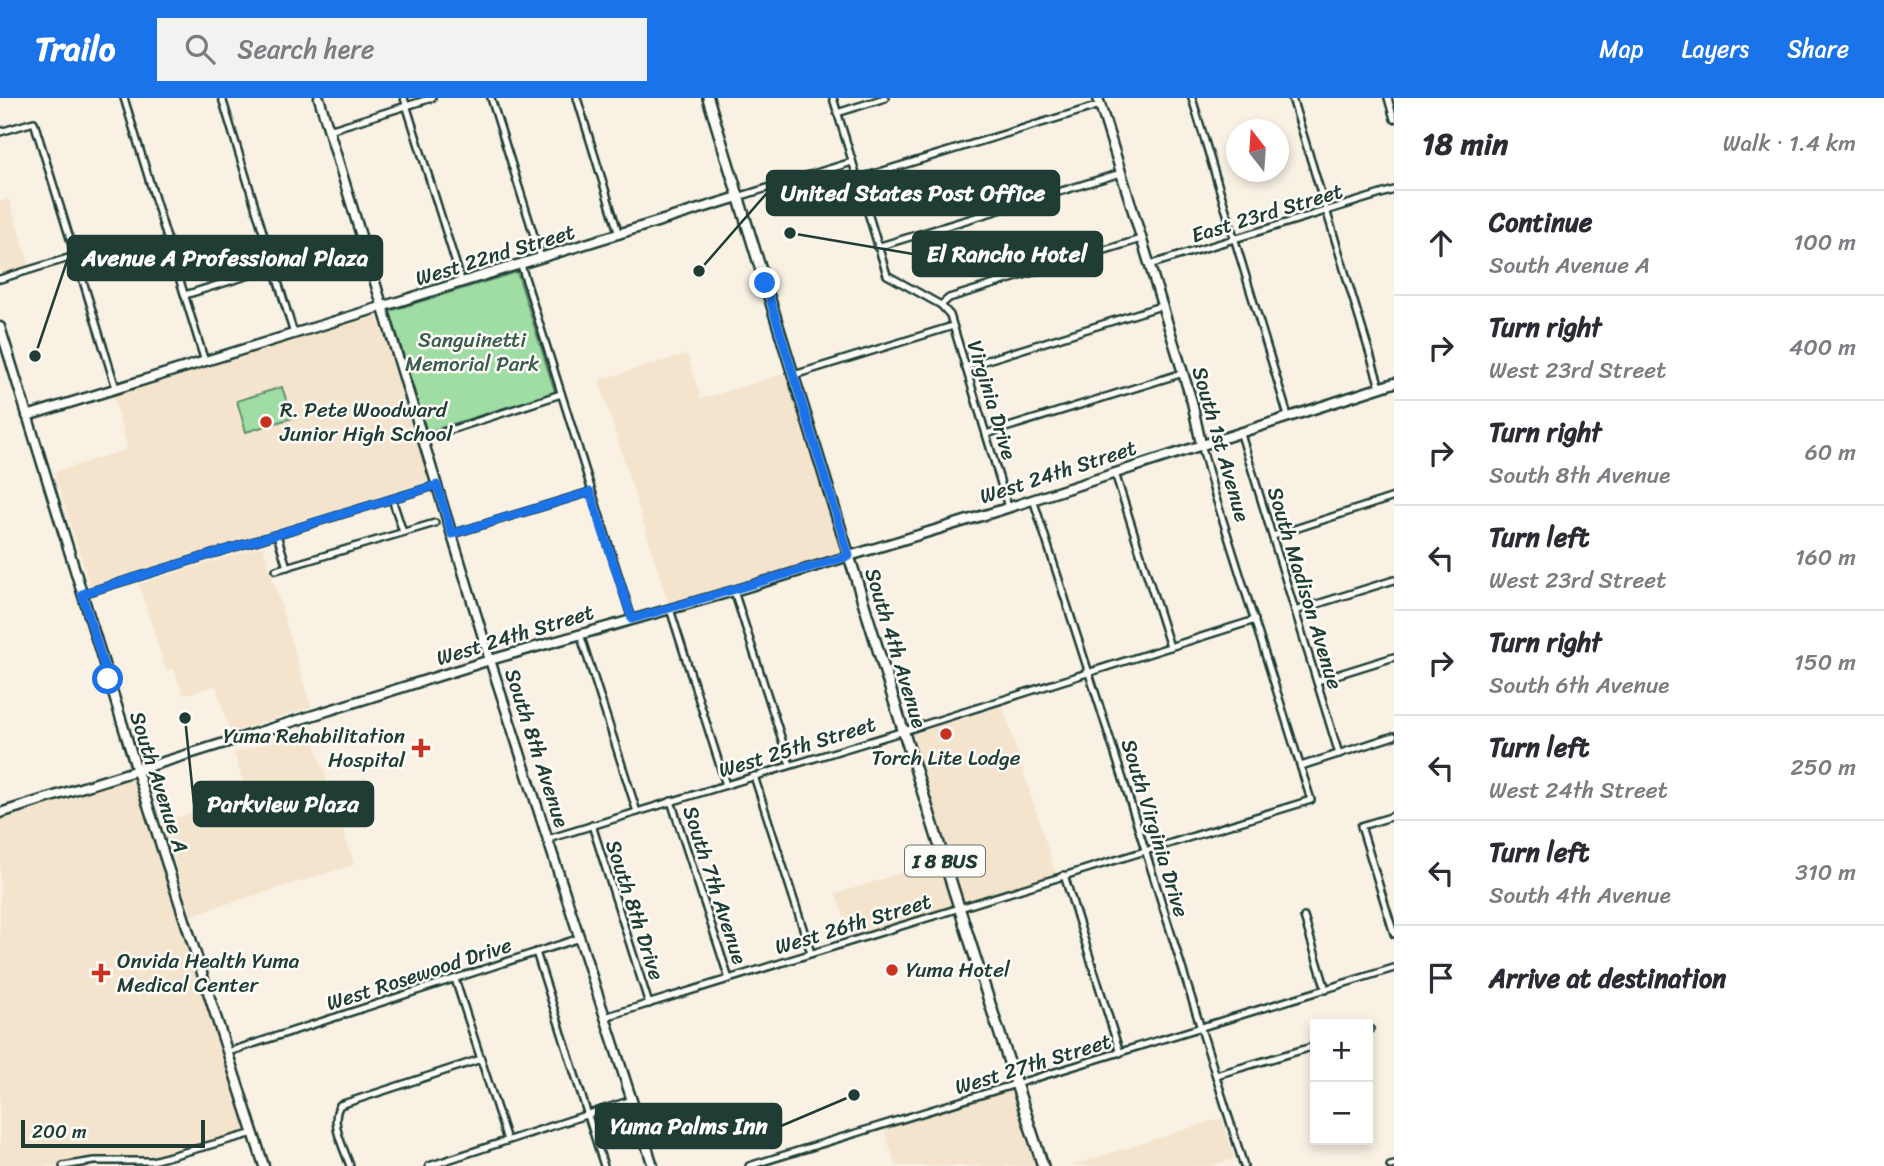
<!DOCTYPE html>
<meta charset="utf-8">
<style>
:root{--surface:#fff;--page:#f2f2f3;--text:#2b2b33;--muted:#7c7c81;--line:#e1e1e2;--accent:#1a73e8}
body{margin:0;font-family:Sriracha,sans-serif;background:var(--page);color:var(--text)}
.controls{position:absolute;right:21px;bottom:21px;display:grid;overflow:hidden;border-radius:0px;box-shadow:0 4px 10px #0003}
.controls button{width:63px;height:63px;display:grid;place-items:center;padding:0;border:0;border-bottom:2px solid var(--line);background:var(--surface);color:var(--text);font:35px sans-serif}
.compass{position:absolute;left:1226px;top:21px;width:63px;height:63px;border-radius:50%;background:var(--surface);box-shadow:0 4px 10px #0003;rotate:343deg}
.scale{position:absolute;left:21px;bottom:18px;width:184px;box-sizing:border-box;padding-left:7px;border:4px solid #1f3d34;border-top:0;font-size:19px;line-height:24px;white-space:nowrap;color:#1f3d34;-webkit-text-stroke:5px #fdfcf7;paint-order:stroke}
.stop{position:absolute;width:21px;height:21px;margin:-16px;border:5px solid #1a73e8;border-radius:50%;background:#fff}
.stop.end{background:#1a73e8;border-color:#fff;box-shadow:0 2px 7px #0008}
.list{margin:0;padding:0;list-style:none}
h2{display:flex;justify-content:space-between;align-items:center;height:91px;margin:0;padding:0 28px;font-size:30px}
h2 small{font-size:23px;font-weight:400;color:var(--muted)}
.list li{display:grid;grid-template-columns:46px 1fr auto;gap:21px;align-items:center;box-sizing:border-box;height:105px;padding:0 28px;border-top:2px solid var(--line)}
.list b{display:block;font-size:26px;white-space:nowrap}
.list p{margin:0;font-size:23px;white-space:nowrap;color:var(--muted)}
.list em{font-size:23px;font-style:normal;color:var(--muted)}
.icon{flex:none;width:38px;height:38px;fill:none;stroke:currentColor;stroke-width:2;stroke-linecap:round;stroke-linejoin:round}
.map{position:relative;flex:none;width:1394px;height:1068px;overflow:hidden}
header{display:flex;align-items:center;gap:42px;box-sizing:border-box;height:98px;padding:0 35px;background:var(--accent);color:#fff}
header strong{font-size:33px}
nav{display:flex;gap:38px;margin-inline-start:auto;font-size:24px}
.search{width:490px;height:63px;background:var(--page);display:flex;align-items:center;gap:18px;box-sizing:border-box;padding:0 24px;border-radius:0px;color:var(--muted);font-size:26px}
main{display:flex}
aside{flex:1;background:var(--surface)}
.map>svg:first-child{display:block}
.built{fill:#f4e4cd}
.green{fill:#9fdda4;stroke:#5f8d6c;stroke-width:2}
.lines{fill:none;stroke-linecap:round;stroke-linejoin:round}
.street-casing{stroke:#1f3d34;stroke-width:10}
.secondary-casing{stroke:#1f3d34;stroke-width:13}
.primary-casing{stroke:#1f3d34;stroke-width:14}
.street{stroke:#fdfcf7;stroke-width:5}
.secondary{stroke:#fdfcf7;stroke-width:8}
.primary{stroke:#fdfcf7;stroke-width:9}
.route{stroke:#1a73e8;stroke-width:9}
.poi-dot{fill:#c8321e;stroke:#fdfcf7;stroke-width:2.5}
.labels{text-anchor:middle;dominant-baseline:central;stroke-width:5;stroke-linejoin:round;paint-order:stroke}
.shield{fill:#fdfcf7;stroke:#62766e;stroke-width:2}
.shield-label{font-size:19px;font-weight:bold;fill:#1f3d34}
.street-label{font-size:21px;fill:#1f3d34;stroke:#fdfcf7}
.park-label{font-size:21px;fill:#395d4a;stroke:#fdfcf7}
.poi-label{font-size:21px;fill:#1f3d34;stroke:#fdfcf7;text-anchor:start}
.leader{fill:none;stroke:#1f3d34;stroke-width:2.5}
.callout-dot{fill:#1f3d34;stroke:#fdfcf7;stroke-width:2.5}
.callout{fill:#1f3d34;stroke:#1f3d34;stroke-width:2.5}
.callout-label{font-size:23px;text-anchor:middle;font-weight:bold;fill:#fff}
</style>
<header>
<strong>Trailo</strong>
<div class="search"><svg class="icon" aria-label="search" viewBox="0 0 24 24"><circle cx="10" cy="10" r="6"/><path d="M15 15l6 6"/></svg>Search here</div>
<nav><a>Map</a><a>Layers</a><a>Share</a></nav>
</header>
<main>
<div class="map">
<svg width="1394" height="1068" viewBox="0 0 1394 1068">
<rect width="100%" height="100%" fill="#f9f1e4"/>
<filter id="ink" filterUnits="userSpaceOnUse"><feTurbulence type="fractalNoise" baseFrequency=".0143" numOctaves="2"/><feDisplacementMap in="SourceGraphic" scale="14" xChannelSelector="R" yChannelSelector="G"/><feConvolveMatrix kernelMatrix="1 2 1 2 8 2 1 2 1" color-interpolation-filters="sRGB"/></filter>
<g filter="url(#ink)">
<g class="built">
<polygon points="9,101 31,172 0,181 0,103"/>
<polygon points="377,217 430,383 90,488 54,374 128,351 113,298"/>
<polygon points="687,256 701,301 792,273 849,458 670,511 599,282"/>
<polygon points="263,448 311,609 230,635 216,588 183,597 174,571 166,573 139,486"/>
<polygon points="1003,608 1057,780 852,843 836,796 944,761 905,639"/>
<polygon points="311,632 354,767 191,817 162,724 247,697 234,655"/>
<polygon points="137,673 254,1035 152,1063 94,1063 63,1068 0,1068 0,716"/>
<polygon points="1016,987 1043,1068 896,1068 883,1028"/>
<polygon points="1222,1020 1234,1061 1210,1068 1070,1068"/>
</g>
<g class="green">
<polygon points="517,174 555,294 427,334 390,213"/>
<polygon points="282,289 292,320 246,334 237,303"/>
</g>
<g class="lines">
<g class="street-casing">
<g id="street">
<polyline points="124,0 205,264"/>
<polyline points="222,0 294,236"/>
<polyline points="404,0 462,185"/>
<polyline points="491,0 541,160"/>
<polyline points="577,0 619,137"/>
<polyline points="833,0 887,177 941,207 950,217 1008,409"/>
<polyline points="1192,0 1288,318"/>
<polyline points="1292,0 1380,289"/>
<polyline points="1388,0 1394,21"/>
<polyline points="837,15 885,0"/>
<polyline points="329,32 432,0"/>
<polyline points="0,34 34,24 116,290"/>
<polyline points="857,81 1100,7"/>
<polyline points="738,99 852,64"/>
<polyline points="877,149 1121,75"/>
<polyline points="521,167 632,521"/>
<polyline points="1149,167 1394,92"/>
<polyline points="0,181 75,158"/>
<polyline points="185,197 363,142"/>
<polyline points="941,207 949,200 1141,141"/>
<polyline points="965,269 1161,208"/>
<polyline points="794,277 953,228"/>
<polyline points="1240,333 1339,656"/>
<polyline points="986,336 1183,275"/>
<polyline points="423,341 561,296"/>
<polyline points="1115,375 1170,549"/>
<polyline points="392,401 403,434"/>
<polyline points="1033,401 1122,678 1244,1068"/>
<polyline points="452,436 590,394"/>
<polyline points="277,437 287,469"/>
<polyline points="1273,438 1394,399"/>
<polyline points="276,472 435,425"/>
<polyline points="734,493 790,667"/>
<polyline points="82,496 437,387"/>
<polyline points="670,511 726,687"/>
<polyline points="1295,513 1394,482"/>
<polyline points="580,536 637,714"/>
<polyline points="1317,583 1394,559"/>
<polyline points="1301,668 1394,638"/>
<polyline points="754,678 811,855"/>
<polyline points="671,703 729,881"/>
<polyline points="1394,718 1361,728 1394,836"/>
<polyline points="592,727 649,906"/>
<polyline points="548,741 904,633 1255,522"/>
<polyline points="1064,777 1120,955"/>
<polyline points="1304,819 1326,892"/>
<polyline points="536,854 604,1068"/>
<polyline points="455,881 507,1042"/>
<polyline points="605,919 1311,702 1214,394 1201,346"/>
<polyline points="1368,932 1370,931"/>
<polyline points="228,954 580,840"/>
<polyline points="1216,977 1315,948"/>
<polyline points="63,1068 94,1063 152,1063 254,1035"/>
<path d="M350,1068c-6,-18 -21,-44 -10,-61l141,-46"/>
<polyline points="429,1068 632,1002"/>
<polyline points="749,1068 1394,870"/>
<polyline points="1390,1068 1394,1067"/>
</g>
</g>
<g class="secondary-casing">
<g id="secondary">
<polyline points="319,0 490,562 653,1068"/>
<polyline points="1098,0 1192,304 1201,346"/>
<polyline points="0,229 137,673 264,1068"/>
<polyline points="27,318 738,99"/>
<polyline points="0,715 490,562 734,493 1001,412 1394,285"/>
</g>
</g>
<g class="primary-casing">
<path id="primary" d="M708,0c110,357 218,714 335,1068"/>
</g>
<use href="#street" class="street"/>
<use href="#secondary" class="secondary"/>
<use href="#primary" class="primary"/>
</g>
</g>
<g class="lines" filter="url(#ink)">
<polyline class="route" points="108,581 82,496 437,387 452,436 590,394 632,521 849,458 765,185"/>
</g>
<g class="poi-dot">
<circle cx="266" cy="324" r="7"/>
<circle cx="946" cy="636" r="7"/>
<path d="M417.5 639.5h7v7h7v7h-7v7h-7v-7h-7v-7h7z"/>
<circle cx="892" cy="872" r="7"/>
<path d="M97.5 864.5h7v7h7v7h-7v7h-7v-7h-7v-7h7z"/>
</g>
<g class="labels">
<rect class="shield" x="905" y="747.5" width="80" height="31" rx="5"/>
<g class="shield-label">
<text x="945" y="763">I 8 BUS</text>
</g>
<g class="street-label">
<text transform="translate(1267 115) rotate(-17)">East 23rd Street</text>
<text transform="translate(495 157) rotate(-17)">West 22nd Street</text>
<text transform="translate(992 302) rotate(73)">Virginia Drive</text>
<text transform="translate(1221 346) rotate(74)">South 1st Avenue</text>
<text transform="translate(1058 374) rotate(-18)">West 24th Street</text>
<text transform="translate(1305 490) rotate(73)">South Madison Avenue</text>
<text transform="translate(515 537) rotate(-17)">West 24th Street</text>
<text transform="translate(896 550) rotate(73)">South 4th Avenue</text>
<text transform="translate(797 649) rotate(-17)">West 25th Street</text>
<text transform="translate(537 650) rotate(72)">South 8th Avenue</text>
<text transform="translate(159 684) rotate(72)">South Avenue A</text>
<text transform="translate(1155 730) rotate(73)">South Virginia Drive</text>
<text transform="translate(715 787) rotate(72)">South 7th Avenue</text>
<text transform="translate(635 812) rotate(72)">South 8th Drive</text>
<text transform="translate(853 826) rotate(-17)">West 26th Street</text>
<text transform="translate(419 876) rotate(-18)">West Rosewood Drive</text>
<text transform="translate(1033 966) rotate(-17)">West 27th Street</text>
</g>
<g class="park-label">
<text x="472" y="242">Sanguinetti<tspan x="472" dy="24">Memorial Park</tspan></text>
</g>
<g class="poi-label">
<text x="280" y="312">R. Pete Woodward<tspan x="280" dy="24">Junior High School</tspan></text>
<text x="405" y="638" text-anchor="end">Yuma Rehabilitation<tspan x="405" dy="24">Hospital</tspan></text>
<text x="946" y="660" text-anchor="middle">Torch Lite Lodge</text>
<text x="117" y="863">Onvida Health Yuma<tspan x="117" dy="24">Medical Center</tspan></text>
<text x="906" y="872">Yuma Hotel</text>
</g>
</g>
<path class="leader" d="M699 173L767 95M790 135L913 156M35 258L68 160M185 620L194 706M854 997L781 1028"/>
<g class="callout-dot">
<circle cx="699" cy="173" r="7"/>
<circle cx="790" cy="135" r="7"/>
<circle cx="35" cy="258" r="7"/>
<circle cx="185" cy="620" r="7"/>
<circle cx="854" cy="997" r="7"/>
</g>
<g class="callout">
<rect x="767" y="73" width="292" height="44" rx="7"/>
<rect x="913" y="134" width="189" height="44" rx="7"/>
<rect x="68" y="138" width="314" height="44" rx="7"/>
<rect x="194" y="684" width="179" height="44" rx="7"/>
<rect x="596" y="1006" width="185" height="44" rx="7"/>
</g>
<g class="callout-label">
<text x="913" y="103">United States Post Office</text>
<text x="1007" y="164">El Rancho Hotel</text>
<text x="225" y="168">Avenue A Professional Plaza</text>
<text x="283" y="714">Parkview Plaza</text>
<text x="689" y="1036">Yuma Palms Inn</text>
</g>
</svg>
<div class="controls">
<button>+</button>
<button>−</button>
</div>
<svg class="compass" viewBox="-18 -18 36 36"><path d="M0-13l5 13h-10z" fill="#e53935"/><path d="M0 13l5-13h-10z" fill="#7c7c81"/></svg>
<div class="scale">200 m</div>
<div class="stop" style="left:108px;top:581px"></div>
<div class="stop end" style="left:765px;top:185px"></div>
</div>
<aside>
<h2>18 min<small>Walk · 1.4 km</small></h2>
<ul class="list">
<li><svg class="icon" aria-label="ahead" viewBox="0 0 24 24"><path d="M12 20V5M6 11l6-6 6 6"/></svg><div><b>Continue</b><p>South Avenue A</p></div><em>100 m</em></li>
<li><svg class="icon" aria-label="right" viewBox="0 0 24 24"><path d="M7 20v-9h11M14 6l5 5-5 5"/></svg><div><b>Turn right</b><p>West 23rd Street</p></div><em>400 m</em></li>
<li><svg class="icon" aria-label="right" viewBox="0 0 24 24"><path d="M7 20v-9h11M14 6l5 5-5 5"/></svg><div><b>Turn right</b><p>South 8th Avenue</p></div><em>60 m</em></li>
<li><svg class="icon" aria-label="left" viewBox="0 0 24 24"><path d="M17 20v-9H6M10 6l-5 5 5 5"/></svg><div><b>Turn left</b><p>West 23rd Street</p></div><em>160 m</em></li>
<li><svg class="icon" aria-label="right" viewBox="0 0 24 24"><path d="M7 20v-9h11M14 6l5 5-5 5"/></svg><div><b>Turn right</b><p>South 6th Avenue</p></div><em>150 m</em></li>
<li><svg class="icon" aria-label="left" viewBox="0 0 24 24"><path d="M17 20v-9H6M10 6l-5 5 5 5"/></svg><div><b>Turn left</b><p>West 24th Street</p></div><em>250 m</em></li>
<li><svg class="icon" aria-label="left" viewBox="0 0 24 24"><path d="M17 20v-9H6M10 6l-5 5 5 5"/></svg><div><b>Turn left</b><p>South 4th Avenue</p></div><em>310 m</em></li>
<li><svg class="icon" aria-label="arrive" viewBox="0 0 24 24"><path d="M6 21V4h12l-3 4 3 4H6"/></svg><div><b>Arrive at destination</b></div></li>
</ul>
</aside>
</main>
